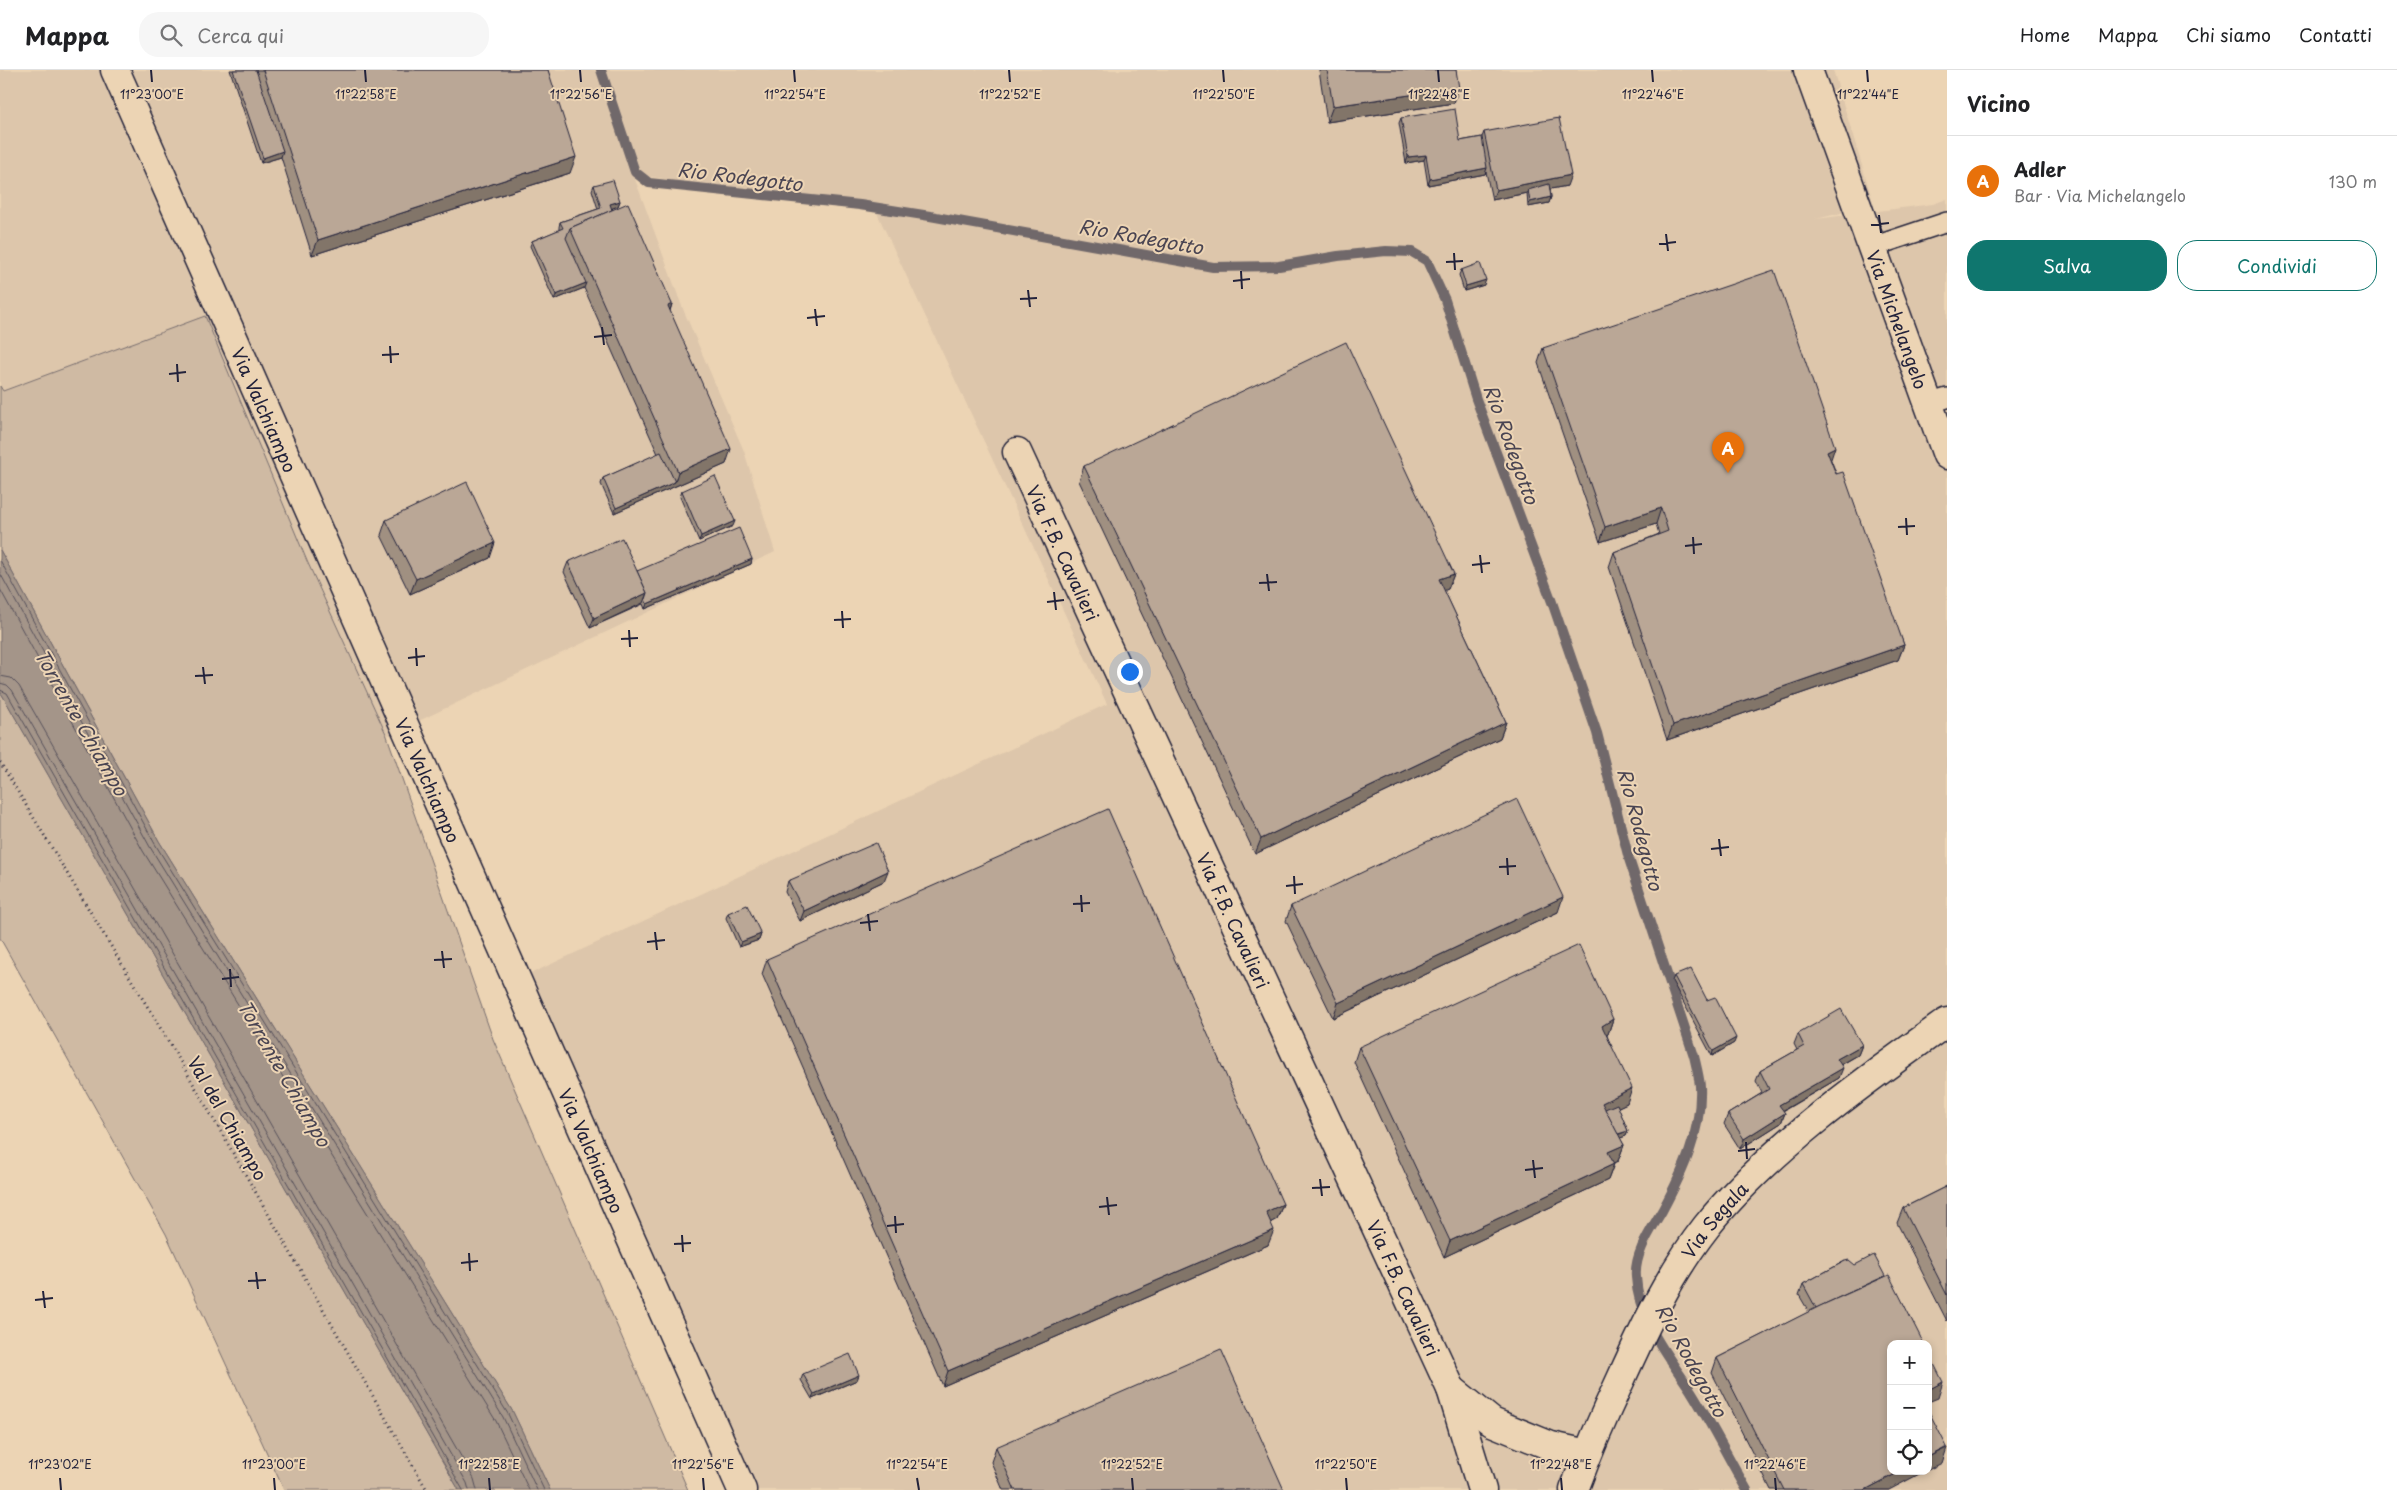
<!DOCTYPE html>
<html lang="it">
<meta charset="utf-8">
<style>
:root{--surface:#fff;--page:#f6f6f6;--text:#202124;--muted:#757577;--line:#e0e0e0;--accent:#0f766e}
body{margin:0;font-family:"Playpen Sans",sans-serif;background:var(--page);color:var(--text)}
.controls{position:absolute;right:15px;bottom:15px;display:grid;overflow:hidden;border-radius:10px;box-shadow:0 2px 8px #0003}
.controls button{width:45px;height:45px;display:grid;place-items:center;padding:0;border:0;border-bottom:1px solid var(--line);background:var(--surface);color:var(--text);font:25px sans-serif}
.you{position:absolute;left:1129px;top:601px;width:18px;height:18px;margin:-12px;border:4px solid #fff;border-radius:50%;background:#1a73e8;box-shadow:0 0 0 8px #1a73e833}
.badge{display:grid;place-items:center;width:32px;height:32px;border-radius:50%;background:var(--accent);color:#fff;font-size:16px;font-weight:700}
.pin{position:absolute;translate:-50% -41px;filter:drop-shadow(0 1px 2px #0008)}
.pin::after{content:'';position:absolute;top:26px;width:18px;height:15px;background:inherit;clip-path:polygon(0 0,100% 0,50% 100%)}
.list{margin:0;padding:0;list-style:none}
h2{display:flex;justify-content:space-between;align-items:center;height:65px;margin:0;padding:0 20px;font-size:21px}
h2 small{font-size:16px;font-weight:400;color:var(--muted)}
.list li{display:grid;grid-template-columns:32px 1fr auto;gap:15px;align-items:center;box-sizing:border-box;height:90px;padding:0 20px;border-top:1px solid var(--line)}
.list b{display:block;font-size:19px;white-space:nowrap}
.list p{margin:0;font-size:16px;white-space:nowrap;color:var(--muted)}
.list em{font-size:16px;font-style:normal;color:var(--muted)}
.actions{display:flex;gap:10px;padding:15px 20px}
.actions a{flex:1;padding:11px 0;border:1px solid var(--accent);border-radius:20px;text-align:center;font-size:18px;color:var(--accent)}
.actions .main{background:var(--accent);color:#fff}
.icon{flex:none;width:28px;height:28px;fill:none;stroke:currentColor;stroke-width:2;stroke-linecap:round;stroke-linejoin:round}
.map{position:relative;flex:none;width:1947px;height:1420px;overflow:hidden}
header{display:flex;align-items:center;gap:30px;box-sizing:border-box;height:70px;padding:0 25px;background:var(--surface);border-bottom:1px solid var(--line)}
header strong{font-size:24px}
nav{display:flex;gap:28px;margin-inline-start:auto;font-size:18px}
.search{width:350px;height:45px;background:var(--page);display:flex;align-items:center;gap:12px;box-sizing:border-box;padding:0 18px;border-radius:20px;color:var(--muted);font-size:19px}
main{display:flex}
aside{flex:1;background:var(--surface)}
.map>svg:first-child{display:block}
.built{fill:#ddc6ab;fill-rule:evenodd}
.green{fill:#cfbaa3;stroke:#786e6f}
.water{fill:#a49589;stroke:#70676a}
.lines{fill:none;stroke-linecap:round;stroke-linejoin:round}
.shore{stroke:#56505a;stroke-width:1}
.stream{stroke:#70676a;stroke-width:10}
.lane-casing{stroke:#22223b;stroke-width:22}
.street-casing{stroke:#22223b;stroke-width:31}
.secondary-casing{stroke:#22223b;stroke-width:31}
.path{stroke:#22223b;stroke-width:3;stroke-dasharray:1 4;stroke-linecap:butt}
.lane{stroke:#ecd4b4;stroke-width:19}
.street{stroke:#ecd4b4;stroke-width:28}
.secondary{stroke:#ecd4b4;stroke-width:28}
.wall{fill:#a09081;stroke:#22223b}
.shaded-wall{fill:#827569;stroke:#22223b}
.building{fill:#baa796;stroke:#22223b}
.ticks{fill:none;stroke:#22223b;stroke-width:2}
.labels{text-anchor:middle;dominant-baseline:central;stroke-width:4;stroke-linejoin:round;paint-order:stroke}
.street-label{font-size:18px;fill:#22223b;stroke:#ecd4b4}
.water-label{font-size:19px;font-style:italic;fill:#494452;stroke:#ecd4b4}
.ticks-label{font-size:12px;text-anchor:middle;fill:#22223b;stroke:#ecd4b4;stroke-width:4;stroke-linejoin:round;paint-order:stroke}
</style>
<header>
<strong>Mappa</strong>
<div class="search"><svg class="icon" aria-label="search" viewBox="0 0 24 24"><circle cx="10" cy="10" r="6"/><path d="M15 15l6 6"/></svg>Cerca qui</div>
<nav><a>Home</a><a>Mappa</a><a>Chi siamo</a><a>Contatti</a></nav>
</header>
<main>
<div class="map">
<svg width="1947" height="1420" viewBox="0 0 1947 1420">
<rect width="100%" height="100%" fill="#ecd4b4"/>
<filter id="ink" filterUnits="userSpaceOnUse"><feTurbulence type="fractalNoise" baseFrequency=".02" numOctaves="2"/><feDisplacementMap in="SourceGraphic" scale="10" xChannelSelector="R" yChannelSelector="G"/><feConvolveMatrix kernelMatrix="1 2 1 2 8 2 1 2 1" color-interpolation-filters="sRGB"/></filter>
<g filter="url(#ink)">
<path class="built" d="M0,0h1833l41,135 -58,14 117,-15 14,-5v1291h-1194l-223,-516 577,-270 -230,-491 -244,-39 50,135 61,142 31,101 -388,184 -80,-175 -102,-244 -202,74 -3,-5zM1891,1274h37v127h-37z"/>
<g class="green">
<polygon points="205,246 307,491 387,666 493,969 688,1420 550,1420 513,1342 159,771 0,480 0,316 3,321"/>
<polygon points="0,621 459,1420 284,1420 166,1164 0,868"/>
</g>
<polygon class="water" points="0,480 159,771 513,1342 550,1420 459,1420 0,621"/>
<g class="lines">
<g class="shore">
<polyline points="0,490 155,774 508,1344 544,1420"/>
<polyline points="0,503 150,777 503,1347 537,1420"/>
<polyline points="0,519 143,781 496,1351 529,1420"/>
<polyline points="0,606 11,608 19,616 474,1409 477,1420"/>
<polyline points="0,613 7,615 12,620 467,1413 469,1420"/>
<polyline points="0,620 7,623 463,1420"/>
</g>
<path class="stream" d="M601,0l34,102 14,11 211,22 70,11 283,51 66,-1 59,-10 48,-5 26,1 15,9 18,39 31,99 76,203 45,131 32,126 65,197c2,9 5,20 6,30 2,45 -17,86 -38,125 -11,19 -28,43 -26,66 2,43 32,79 55,114 20,32 37,66 56,99"/>
<g class="lane-casing">
<g id="lane">
<polyline points="1872,177 1947,152"/>
<polyline points="1927,334 1947,328"/>
</g>
</g>
<g class="street-casing">
<g id="street">
<path id="s1" d="M1808,0l139,385"/>
<path id="s2" d="M1017,382l434,937 31,101"/>
<polyline points="1451,1319 1492,1352 1551,1376 1587,1384"/>
</g>
</g>
<g class="secondary-casing">
<g id="secondary">
<path id="s3" d="M115,0l627,1420"/>
<path id="s4" d="M1574,1420c14,-38 30,-75 47,-111 24,-53 49,-106 85,-152 62,-78 160,-147 241,-205"/>
</g>
</g>
<polyline class="path" points="0,692 179,989 427,1420"/>
<use href="#lane" class="lane"/>
<use href="#street" class="street"/>
<use href="#secondary" class="secondary"/>
</g>
<g class="wall">
<polygon points="230,0 548,0 570,103 312,185 281,87 261,93"/>
<polygon points="1319,0 1456,0 1454,33 1327,52"/>
<polygon points="1401,48 1460,71 1482,67 1484,62 1567,116 1550,119 1551,127 1549,133 1528,137 1527,123 1492,130 1486,102 1485,104 1428,115 1424,90 1406,93 1399,53"/>
<polygon points="594,115 620,131 618,136 612,138 672,234 670,241 726,394 614,443 601,414 603,408 658,384 584,218 554,230 530,176 532,171 559,160 559,157 560,152 598,139 592,120"/>
<polygon points="1461,200 1484,215 1464,221 1459,205"/>
<polygon points="1543,278 1831,390 1904,575 1898,590 1667,670 1609,497 1614,482 1659,464 1656,454 1600,472 1538,293"/>
<polygon points="1084,396 1454,504 1448,519 1444,520 1506,652 1500,668 1255,784 1079,411"/>
<polygon points="682,421 733,456 699,471 680,427"/>
<polygon points="386,450 490,488 410,524 381,465"/>
<polygon points="752,489 751,494 645,539 643,534 590,558 564,502 568,492 637,501"/>
<polygon points="788,811 884,811 800,851 785,822"/>
<polygon points="1291,836 1558,842 1333,948 1286,851"/>
<polygon points="728,843 761,864 759,870 739,877 726,848"/>
<polygon points="767,889 1283,1134 1277,1149 1271,1152 1268,1175 943,1316 762,904"/>
<polygon points="1674,906 1707,930 1734,973 1712,986 1672,911"/>
<polygon points="1613,949 1608,964 1607,965 1627,1033 1618,1037 1628,1061 1626,1066 1620,1068 1624,1075 1618,1091 1613,1093 1614,1094 1608,1110 1444,1187 1354,992 1359,977"/>
<polygon points="1798,964 1862,975 1858,985 1841,995 1839,1008 1783,1041 1785,1043 1781,1053 1740,1079 1724,1054 1728,1044 1762,1023 1756,1011 1760,1001 1797,980 1794,974"/>
<polygon points="1947,1116 1947,1251 1897,1153 1903,1138"/>
<polygon points="1845,1191 1889,1420 1771,1420 1712,1303 1717,1288 1809,1242 1799,1225 1803,1214"/>
<polygon points="803,1304 857,1310 812,1329 801,1310"/>
<polygon points="996,1377 1284,1420 1003,1420 991,1392"/>
</g>
<g class="shaded-wall">
<polygon points="1459,18 1454,33 1327,52 1333,36"/>
<polygon points="283,81 281,87 261,93 263,88"/>
<polygon points="1426,85 1424,90 1406,93 1408,87"/>
<polygon points="576,87 570,103 312,185 318,170"/>
<polygon points="1487,98 1485,104 1428,115 1430,109"/>
<polygon points="1571,105 1567,116 1529,123 1528,120 1527,123 1492,130 1496,120"/>
<polygon points="1551,127 1549,133 1528,137 1530,132"/>
<polygon points="620,131 618,136 608,140 610,134"/>
<polygon points="1486,210 1484,215 1464,221 1466,216"/>
<polygon points="586,213 584,218 554,230 556,225"/>
<polygon points="672,234 667,249 668,236"/>
<polygon points="1835,377 1830,392 1827,381"/>
<polygon points="731,379 726,394 614,443 616,438 675,412 678,402"/>
<polygon points="1661,438 1656,454 1600,472 1605,457"/>
<polygon points="735,451 733,456 699,471 701,466"/>
<polygon points="495,473 490,488 410,524 416,509"/>
<polygon points="752,489 751,494 645,539 647,534"/>
<polygon points="1454,504 1448,519 1434,525 1439,509"/>
<polygon points="647,523 643,533 590,558 594,548"/>
<polygon points="1904,575 1898,590 1667,670 1673,655"/>
<polygon points="1506,652 1500,668 1255,784 1261,769"/>
<polygon points="888,801 884,811 800,851 804,841"/>
<polygon points="1563,827 1558,842 1333,948 1338,933"/>
<polygon points="761,864 759,870 739,877 741,872"/>
<polygon points="1613,949 1608,964 1597,971 1602,956"/>
<polygon points="1736,968 1734,973 1712,986 1713,981"/>
<polygon points="1862,975 1858,985 1833,999 1837,989"/>
<polygon points="1843,998 1839,1008 1775,1045 1779,1035"/>
<polygon points="1632,1018 1627,1033 1600,1046 1602,1033"/>
<polygon points="1785,1043 1781,1053 1740,1079 1744,1069"/>
<polygon points="1628,1061 1626,1066 1609,1072 1611,1067"/>
<polygon points="1624,1075 1618,1091 1603,1097 1608,1082"/>
<polygon points="1614,1094 1608,1110 1444,1187 1450,1171"/>
<polygon points="1283,1134 1277,1149 1261,1158 1266,1142"/>
<polygon points="1274,1160 1268,1175 943,1316 948,1301"/>
<polygon points="859,1305 857,1310 812,1329 814,1324"/>
<polygon points="1943,1312 1938,1328 1928,1332 1928,1320"/>
<polygon points="1947,1378 1942,1393 1928,1400 1928,1387"/>
<polygon points="1901,1401 1925,1401 1889,1420 1865,1420"/>
</g>
<g class="building">
<polygon points="233,0 256,0 283,81 263,88"/>
<polygon points="263,0 548,0 576,87 318,170"/>
<polygon points="1327,0 1456,0 1459,18 1333,36"/>
<polygon points="1455,39 1460,71 1482,67 1487,98 1430,109 1426,85 1408,87 1401,48"/>
<polygon points="1559,48 1571,105 1496,120 1484,62"/>
<polygon points="613,110 620,131 610,134 612,140 570,158 566,168 586,213 556,225 532,171 563,158 560,152 601,138 594,115"/>
<polygon points="1549,114 1551,127 1530,132 1528,120"/>
<polygon points="628,133 672,234 668,236 731,379 678,402 570,158"/>
<polygon points="1480,193 1486,210 1466,216 1461,200"/>
<polygon points="1774,200 1835,377 1827,381 1836,404 1843,402 1904,575 1673,655 1614,482 1668,461 1661,438 1605,457 1543,278"/>
<polygon points="1346,272 1454,504 1439,509 1506,652 1261,769 1084,396"/>
<polygon points="661,382 675,412 616,438 603,408"/>
<polygon points="715,406 735,451 701,466 682,421"/>
<polygon points="467,412 495,473 416,509 386,450"/>
<polygon points="739,458 752,489 647,534 645,529 647,523 637,501"/>
<polygon points="622,468 647,523 594,548 568,492"/>
<polygon points="1517,729 1563,827 1338,933 1291,836"/>
<polygon points="1108,739 1283,1134 1266,1142 1274,1160 948,1301 767,889"/>
<polygon points="876,773 888,801 804,841 788,811"/>
<polygon points="747,835 761,864 741,872 728,843"/>
<polygon points="1579,875 1613,949 1602,956 1632,1018 1602,1033 1624,1075 1608,1082 1614,1094 1450,1171 1359,977"/>
<polygon points="1691,899 1707,930 1715,927 1736,968 1713,981 1674,906"/>
<polygon points="1841,939 1862,975 1837,989 1843,998 1779,1035 1785,1043 1744,1069 1728,1044 1769,1019 1760,1001 1804,976 1798,964"/>
<polygon points="1617,1034 1628,1061 1618,1064 1605,1039"/>
<polygon points="1947,1116 1947,1225 1903,1138"/>
<polygon points="1874,1185 1885,1206 1816,1238 1803,1214 1845,1191 1849,1190 1855,1195"/>
<polygon points="1889,1205 1924,1274 1891,1274 1891,1401 1901,1401 1865,1420 1784,1420 1717,1288 1820,1236"/>
<polygon points="1221,1279 1284,1420 1015,1420 996,1377"/>
<polygon points="1928,1282 1943,1312 1928,1320"/>
<polygon points="850,1284 859,1305 814,1324 803,1304"/>
<polygon points="1928,1340 1947,1377 1928,1387"/>
</g>
</g>
<path class="ticks" d="M151,0l1,12M365,0l1,12M580,0l1,12M794,0l1,12M1009,0l1,12M1223,0l1,12M1438,0l1,12M1652,0l1,12M1867,0l1,12M1879,145l2,18M1871,155l18,-2M1666,164l2,17M1659,174l17,-2M1454,183l1,17M1446,192l17,-1M1241,201l1,18M1233,211l17,-2M1028,220l2,17M1020,229l17,-1M815,239l2,17M807,248l18,-2M602,257l2,18M594,267l18,-2M390,276l1,17M382,285l17,-1M177,294l1,18M169,304l17,-2M1906,448l1,17M1898,457l17,-1M1693,467l1,17M1685,476l17,-2M1480,485l2,18M1472,495l18,-2M1267,504l2,17M1259,513l18,-1M1054,522l2,18M1047,532l17,-2M842,541l1,17M834,550l17,-1M629,560l1,17M621,569l17,-1M416,578l1,18M408,588l17,-2M203,597l2,17M195,606l18,-1M1719,769l2,17M1711,779l18,-2M1507,788l1,17M1499,797l17,-1M1294,806l1,18M1286,816l17,-2M1081,825l1,17M1073,834l17,-1M868,844l2,17M860,853l18,-2M655,862l2,18M647,872l18,-2M442,881l2,17M434,890l18,-1M230,899l1,18M222,909l17,-2M1746,1072l1,17M1738,1081l17,-2M1533,1090l2,18M1525,1100l18,-2M1320,1109l2,17M1312,1118l18,-1M1107,1127l2,18M1099,1137l18,-2M895,1146l1,17M887,1156l17,-2M682,1165l1,17M674,1174l17,-1M469,1183l1,18M461,1193l17,-2M256,1202l2,17M248,1211l18,-1M43,1221l2,17M35,1230l18,-2M60,1408l1,12M274,1408l1,12M489,1408l1,12M703,1408l1,12M917,1408l2,12M1132,1408l1,12M1346,1408l1,12M1561,1408l1,12M1775,1408l1,12"/>
<g class="labels">
<g class="street-label">
<text stroke="none"><textPath href="#s1" startOffset="265">Via Michelangelo</textPath></text>
<text stroke="none"><textPath href="#s3" startOffset="371">Via Valchiampo</textPath></text>
<text stroke="none"><textPath href="#s2" startOffset="111">Via F.B. Cavalieri</textPath></text>
<text stroke="none"><textPath href="#s3" startOffset="776">Via Valchiampo</textPath></text>
<text stroke="none"><textPath href="#s2" startOffset="516">Via F.B. Cavalieri</textPath></text>
<text transform="translate(228 1048) rotate(60)">Val del Chiampo</text>
<text stroke="none"><textPath href="#s3" startOffset="1181">Via Valchiampo</textPath></text>
<text stroke="none"><textPath href="#s4" startOffset="306">Via Segala</textPath></text>
<text stroke="none"><textPath href="#s2" startOffset="921">Via F.B. Cavalieri</textPath></text>
</g>
<g class="water-label">
<text transform="translate(740 106) rotate(7)">Rio Rodegotto</text>
<text transform="translate(1141 166) rotate(10)">Rio Rodegotto</text>
<text transform="translate(1512 374) rotate(70)">Rio Rodegotto</text>
<text transform="translate(82 652) rotate(60)">Torrente Chiampo</text>
<text transform="translate(1641 759) rotate(75)">Rio Rodegotto</text>
<text transform="translate(285 1003) rotate(60)">Torrente Chiampo</text>
<text transform="translate(1692 1290) rotate(61)">Rio Rodegotto</text>
</g>
</g>
<g class="ticks-label">
<text x="1868" y="29">11°22'44"E</text>
<text x="152" y="29">11°23'00"E</text>
<text x="366" y="29">11°22'58"E</text>
<text x="581" y="29">11°22'56"E</text>
<text x="795" y="29">11°22'54"E</text>
<text x="1010" y="29">11°22'52"E</text>
<text x="1224" y="29">11°22'50"E</text>
<text x="1439" y="29">11°22'48"E</text>
<text x="1653" y="29">11°22'46"E</text>
<text x="60" y="1399">11°23'02"E</text>
<text x="274" y="1399">11°23'00"E</text>
<text x="489" y="1399">11°22'58"E</text>
<text x="703" y="1399">11°22'56"E</text>
<text x="917" y="1399">11°22'54"E</text>
<text x="1132" y="1399">11°22'52"E</text>
<text x="1346" y="1399">11°22'50"E</text>
<text x="1561" y="1399">11°22'48"E</text>
<text x="1775" y="1399">11°22'46"E</text>
</g>
</svg>
<div class="controls">
<button>+</button>
<button>−</button>
<button><svg class="icon" aria-label="locate" viewBox="0 0 24 24"><circle cx="12" cy="12" r="6"/><path d="M12 2v4M12 18v4M2 12h4M18 12h4"/></svg></button>
</div>
<div class="you"></div>
<div class="pin badge" style="left:1728px;top:403px;background:#e8710a">A</div>
</div>
<aside>
<h2>Vicino<small></small></h2>
<ul class="list">
<li><span class="badge" style="background:#e8710a">A</span><div><b>Adler</b><p>Bar · Via Michelangelo</p></div><em>130 m</em></li>
</ul>
<div class="actions"><a class="main">Salva</a><a>Condividi</a></div>
</aside>
</main>
